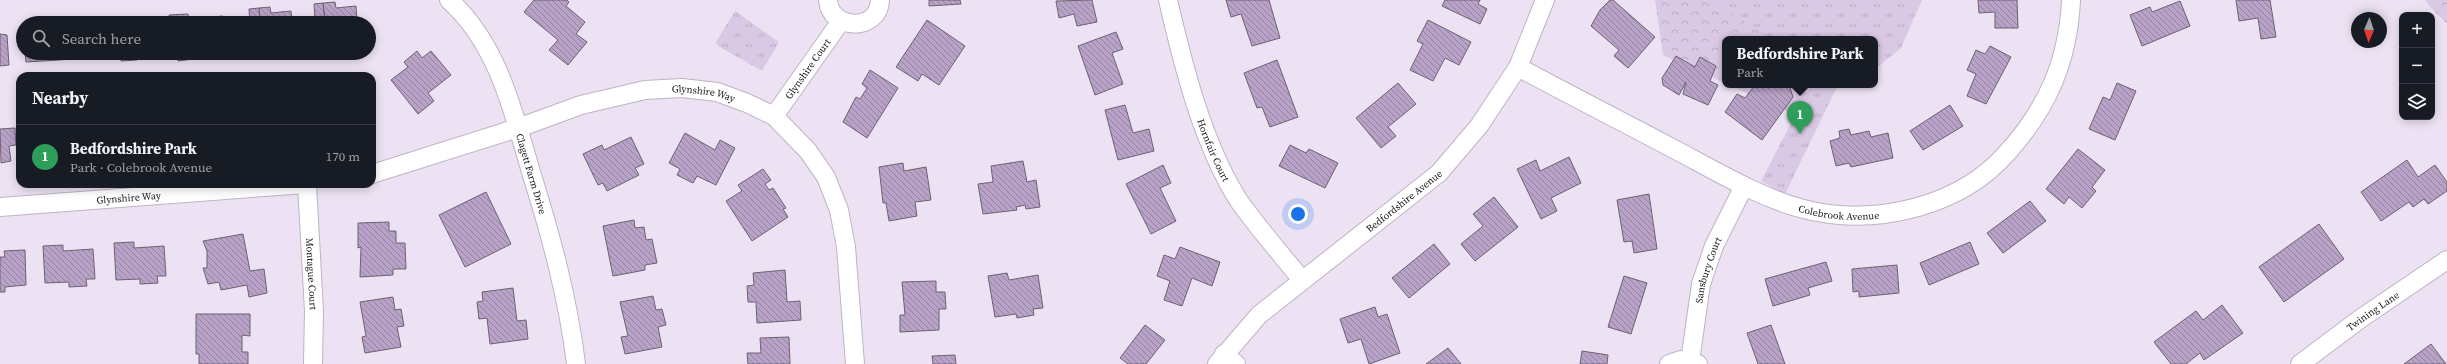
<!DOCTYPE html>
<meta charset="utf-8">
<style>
:root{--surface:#171b24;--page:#20242c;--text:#f1f3f6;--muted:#9ea1a6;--line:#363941;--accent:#0b8043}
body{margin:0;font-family:"Source Serif 4",serif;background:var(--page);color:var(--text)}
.controls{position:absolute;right:12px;top:12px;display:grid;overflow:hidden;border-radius:8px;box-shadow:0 2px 10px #0003}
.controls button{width:36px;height:36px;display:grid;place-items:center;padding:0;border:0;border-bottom:1px solid var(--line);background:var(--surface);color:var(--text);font:20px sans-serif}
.compass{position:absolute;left:2351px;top:12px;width:36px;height:36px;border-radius:50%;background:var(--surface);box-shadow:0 2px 10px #0003;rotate:182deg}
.you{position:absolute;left:1298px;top:214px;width:14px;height:14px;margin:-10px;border:3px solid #fff;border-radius:50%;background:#1a73e8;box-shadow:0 0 0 6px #1a73e833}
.badge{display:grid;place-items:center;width:26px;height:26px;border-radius:50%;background:var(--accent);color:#fff;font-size:13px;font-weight:700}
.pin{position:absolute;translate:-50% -33px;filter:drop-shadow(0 1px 2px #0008)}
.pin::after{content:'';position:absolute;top:21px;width:14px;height:12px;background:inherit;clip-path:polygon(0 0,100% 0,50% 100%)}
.popup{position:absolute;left:1722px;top:36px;width:156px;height:52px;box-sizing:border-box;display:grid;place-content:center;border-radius:8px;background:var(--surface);filter:drop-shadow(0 1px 3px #0005);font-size:13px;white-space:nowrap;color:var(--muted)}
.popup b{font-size:15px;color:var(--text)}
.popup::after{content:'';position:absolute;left:50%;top:100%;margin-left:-8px;border:8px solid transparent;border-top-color:var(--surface)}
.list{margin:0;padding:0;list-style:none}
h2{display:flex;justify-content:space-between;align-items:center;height:52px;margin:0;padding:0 16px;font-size:17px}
h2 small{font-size:13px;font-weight:400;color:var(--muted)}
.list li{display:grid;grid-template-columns:26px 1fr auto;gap:12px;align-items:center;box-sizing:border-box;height:64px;padding:0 16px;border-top:1px solid var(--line)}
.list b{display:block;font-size:15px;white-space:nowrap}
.list p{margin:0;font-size:13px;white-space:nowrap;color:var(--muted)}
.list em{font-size:13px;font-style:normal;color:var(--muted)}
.icon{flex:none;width:22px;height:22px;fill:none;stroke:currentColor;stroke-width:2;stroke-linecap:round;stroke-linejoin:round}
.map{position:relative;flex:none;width:2447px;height:364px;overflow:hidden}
.search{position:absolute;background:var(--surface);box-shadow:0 2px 10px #0003;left:16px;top:16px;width:360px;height:44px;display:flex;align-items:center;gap:10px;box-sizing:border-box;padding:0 14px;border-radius:22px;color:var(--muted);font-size:15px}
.panel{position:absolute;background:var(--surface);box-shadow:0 2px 10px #0003;left:16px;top:72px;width:360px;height:116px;border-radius:12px}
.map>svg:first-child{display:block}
.forest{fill:url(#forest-crowns)}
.park{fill:url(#park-tufts)}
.building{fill:url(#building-back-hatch);stroke:#6b6271}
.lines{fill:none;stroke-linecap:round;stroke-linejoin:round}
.street-casing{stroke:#beb4c4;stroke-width:20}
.street{stroke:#fff;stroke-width:18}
.labels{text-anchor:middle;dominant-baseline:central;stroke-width:3.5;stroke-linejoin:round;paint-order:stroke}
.street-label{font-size:10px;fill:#1a161c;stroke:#ece2f3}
</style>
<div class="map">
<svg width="2447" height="364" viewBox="0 0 2447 364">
<defs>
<pattern id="forest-crowns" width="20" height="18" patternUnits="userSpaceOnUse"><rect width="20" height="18" fill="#dac9e5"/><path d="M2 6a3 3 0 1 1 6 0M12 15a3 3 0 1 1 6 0" fill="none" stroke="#baacc4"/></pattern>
<pattern id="park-tufts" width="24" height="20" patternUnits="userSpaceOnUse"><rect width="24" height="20" fill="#dac9e5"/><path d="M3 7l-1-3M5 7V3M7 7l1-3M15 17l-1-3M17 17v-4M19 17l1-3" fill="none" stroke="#baacc4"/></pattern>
<pattern id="building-back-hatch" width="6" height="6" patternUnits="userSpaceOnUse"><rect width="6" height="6" fill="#b9a2c7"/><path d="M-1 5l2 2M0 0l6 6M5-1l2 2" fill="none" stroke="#9683a1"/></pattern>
</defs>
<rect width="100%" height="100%" fill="#ece2f3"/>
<g class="forest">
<polygon points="1655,0 1742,0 1786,39 1725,39 1725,83 1663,55"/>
<polygon points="2427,0 2447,0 2447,24 2425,1"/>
<polygon points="1729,85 1809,85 1800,117"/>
</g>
<g class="park">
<polygon points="1714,0 1922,0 1901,48 1875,69 1875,39 1769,39"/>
<polygon points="735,11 779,42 762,71 718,46 716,42"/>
<polygon points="1811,85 1856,85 1837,87 1785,194 1761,181"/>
</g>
<g class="building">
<polygon points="534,0 567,0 569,2 566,6 585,22 576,34 587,42 568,65 549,50 558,40 524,12"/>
<polygon points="929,0 960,0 961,4 929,6"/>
<polygon points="1092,0 1097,22 1077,26 1074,14 1059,18 1056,1"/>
<polygon points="1226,0 1269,0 1280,38 1252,46 1241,14 1231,17"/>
<polygon points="1445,0 1480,0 1478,4 1487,9 1480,24 1442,6"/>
<polygon points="1610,0 1613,0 1655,37 1628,68 1614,56 1619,50 1591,26 1600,10"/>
<polygon points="1978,0 2017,0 2018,28 1995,28 1995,12 1979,13"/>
<polygon points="2236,0 2270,0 2276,37 2261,39 2258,18 2239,21"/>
<polygon points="2180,1 2190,26 2142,46 2130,15 2150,7 2152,12"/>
<polygon points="335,2 336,8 356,6 357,23 325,23 323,3"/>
<polygon points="323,3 325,23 308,23 308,19 315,19 314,4"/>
<polygon points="270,7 271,13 291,11 292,23 260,23 259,8"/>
<polygon points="259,8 260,23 250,23 249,9"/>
<polygon points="188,14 189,19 223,16 224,23 170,23 169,15"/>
<polygon points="927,20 965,46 939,85 922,74 918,81 896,67"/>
<polygon points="1428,20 1471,42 1459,65 1445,58 1433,81 1410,70 1423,44 1417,41"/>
<polygon points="111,21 111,23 92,23 92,22"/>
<polygon points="1116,32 1123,49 1112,53 1123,84 1095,95 1078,46"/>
<polygon points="0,34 7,35 9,65 0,66"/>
<polygon points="1990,46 2011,57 1986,104 1967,96 1976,74 1967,70 1976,50 1985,54"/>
<polygon points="417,51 422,58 431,51 451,75 428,93 434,101 418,114 391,80 408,67 404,62"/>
<polygon points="25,53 59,53 59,60 26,62"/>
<polygon points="59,53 74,53 74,59 59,60"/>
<polygon points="93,53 137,53 137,60 121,61 121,55 116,55 115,58 105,58 104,55 93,57"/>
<polygon points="177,53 192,53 193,59 178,61"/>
<polygon points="1676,56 1695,67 1700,57 1716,66 1710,81 1718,85 1708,105 1683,94 1686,82 1679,95 1663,85 1662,78"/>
<polygon points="1277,60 1298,117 1270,127 1262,107 1257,108 1244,73"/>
<polygon points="870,70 898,88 867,138 843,122 856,97 860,99 867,88 862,84"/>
<polygon points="1398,83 1416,104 1388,127 1396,136 1381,148 1356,118"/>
<polygon points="2117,83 2136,91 2115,140 2089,129 2103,97 2110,100"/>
<polygon points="1755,85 1789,85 1793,97 1762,140 1725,112 1737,94 1745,98"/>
<polygon points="1125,105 1133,133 1149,129 1154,151 1118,160 1105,110"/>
<polygon points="1950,105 1963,126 1923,150 1910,131"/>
<polygon points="15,128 16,145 9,146 11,161 1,163 0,129"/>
<polygon points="1849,129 1851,135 1869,131 1871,137 1888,133 1893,158 1851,167 1849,163 1836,166 1830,141 1840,138 1839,131"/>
<polygon points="685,133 715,150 720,140 735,148 716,185 697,176 693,183 677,175 680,169 669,163"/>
<polygon points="631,137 644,164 635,168 639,175 607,191 603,183 598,185 583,154 602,145 604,150"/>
<polygon points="1290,145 1306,153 1309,149 1338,163 1325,188 1279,166"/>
<polygon points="2078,149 2105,170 2092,187 2096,191 2082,208 2069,197 2064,204 2046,189"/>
<polygon points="1569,157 1581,183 1551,198 1557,211 1541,219 1517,169 1536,160 1540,171"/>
<polygon points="2407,160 2418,177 2435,165 2447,182 2447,191 2428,204 2424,199 2413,207 2409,202 2381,221 2361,192"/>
<polygon points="1023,161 1027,182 1036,180 1040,207 1026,209 1025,205 1016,207 1017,210 983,214 978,184 993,182 991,166"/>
<polygon points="903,163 904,171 926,167 931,200 915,202 917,216 889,221 886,203 883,203 879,167"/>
<polygon points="1163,165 1171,183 1160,188 1176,221 1151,234 1126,184"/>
<polygon points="763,169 771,180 765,184 769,190 773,188 786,208 783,209 788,217 752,241 726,201 742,191 738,185"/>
<polygon points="486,192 511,244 465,267 439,215"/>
<polygon points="1649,194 1657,249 1634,253 1632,241 1624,242 1617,200"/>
<polygon points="1494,197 1518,227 1475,261 1461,244 1483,226 1473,214"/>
<polygon points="2030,201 2046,221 2003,253 1987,233"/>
<polygon points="634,220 635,228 644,227 646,240 652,239 657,263 645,265 645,270 613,276 603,226"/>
<polygon points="389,222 389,231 396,231 396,243 405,243 406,269 393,269 393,275 360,277 361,247 358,248 358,223"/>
<polygon points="2319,224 2344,259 2284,302 2259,267"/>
<polygon points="243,234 250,271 264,269 267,293 249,297 247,285 221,290 219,282 208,284 203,268 207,268 207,251 203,241"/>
<polygon points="134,242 134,248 164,246 166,276 157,276 158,283 140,284 140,279 116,280 114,243"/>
<polygon points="1970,242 1979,264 1929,285 1920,263"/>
<polygon points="1434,244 1450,264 1409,298 1392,278"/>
<polygon points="63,245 63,251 93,249 95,279 86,279 87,286 69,287 69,282 45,283 43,246"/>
<polygon points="1180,247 1220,262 1212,286 1192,278 1182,306 1164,300 1170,281 1157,276 1164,255 1175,259"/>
<polygon points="25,250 26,285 5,287 5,292 0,292 0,257 5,257 4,251"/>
<polygon points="1826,262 1832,281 1808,288 1810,295 1773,306 1765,279"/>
<polygon points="1897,265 1899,293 1859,297 1859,291 1853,292 1852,269"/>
<polygon points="785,270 787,302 800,301 801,320 757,323 756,302 748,302 747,286 754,285 753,273"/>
<polygon points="1007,273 1009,280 1038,275 1043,308 1033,309 1034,315 1017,318 1016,314 995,317 988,276"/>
<polygon points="1624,276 1647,283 1631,334 1608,327"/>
<polygon points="936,281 936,292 945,292 946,309 939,309 939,330 900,332 900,315 905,315 902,282"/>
<polygon points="513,288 517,321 526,320 528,339 490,344 487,318 479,319 477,302 483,301 482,292"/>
<polygon points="653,296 656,310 662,309 666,325 658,327 662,347 625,354 621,337 628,336 620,302"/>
<polygon points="393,297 395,310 401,309 404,326 397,327 401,347 365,353 362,337 366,336 360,302"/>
<polygon points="2222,305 2243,333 2204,360 2200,353 2186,364 2171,364 2154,342 2196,311 2203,320"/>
<polygon points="1375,307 1378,317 1387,314 1400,353 1369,364 1361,339 1348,343 1340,319"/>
<polygon points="196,314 250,314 250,336 242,335 242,352 248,352 248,364 199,364 199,354 196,354"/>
<polygon points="1145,325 1165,340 1146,364 1128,364 1120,358"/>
<polygon points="1771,325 1785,364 1758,364 1747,333"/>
<polygon points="789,337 790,364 748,364 747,353 761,353 760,338"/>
<polygon points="2431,344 2446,364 2404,364"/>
<polygon points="1448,348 1461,364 1426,364"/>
<polygon points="1582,351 1608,355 1607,364 1580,364"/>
<polygon points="955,355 956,364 933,364 932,356"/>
</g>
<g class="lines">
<g class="street-casing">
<g id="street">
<path id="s1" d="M449,0c49,44 64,111 82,172 20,64 37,126 45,192"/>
<path d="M828,0c2,31 51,32 52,0"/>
<path id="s2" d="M1168,0c15,65 35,145 71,201 19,27 42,53 63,79"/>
<path id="s3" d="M1518,67c50,27 101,53 152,80 86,45 146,88 248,60 35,-10 64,-26 88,-53 41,-45 62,-92 65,-154"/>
<path id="s4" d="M774,116l67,-95"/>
<path id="s5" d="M372,174l146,-46 63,-23 64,-15 37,-2 35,4 30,11 27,13 34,35 18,26 13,33 7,37 9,117"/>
<path id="s6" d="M307,184l7,127 -1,53"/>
<path id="s7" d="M0,207l305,-23"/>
<polyline points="1224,354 1236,364"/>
<path id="s8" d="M1690,361l11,-77 13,-38 30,-60"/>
<path id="s9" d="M1217,364l42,-49 180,-142 40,-47 39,-59 27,-67"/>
<polyline points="1669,364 1681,360 1698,364"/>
<path id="s10" d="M2300,364l60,-45 87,-59"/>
</g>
</g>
<use href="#street" class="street"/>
</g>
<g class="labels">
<g class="street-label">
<text stroke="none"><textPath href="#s4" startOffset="58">Glynshire Court</textPath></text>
<text stroke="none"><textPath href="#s5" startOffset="345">Glynshire Way</textPath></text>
<text stroke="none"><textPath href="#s2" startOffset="157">Hornfair Court</textPath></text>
<text stroke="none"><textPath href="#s1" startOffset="195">Clagett Farm Drive</textPath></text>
<text stroke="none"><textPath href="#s7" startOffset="129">Glynshire Way</textPath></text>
<text stroke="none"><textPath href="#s9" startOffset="249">Bedfordshire Avenue</textPath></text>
<text stroke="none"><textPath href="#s3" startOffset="355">Colebrook Avenue</textPath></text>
<text stroke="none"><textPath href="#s8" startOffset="93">Sansbury Court</textPath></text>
<text stroke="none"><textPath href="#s6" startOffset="90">Montague Court</textPath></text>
<text stroke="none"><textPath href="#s10" startOffset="90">Twining Lane</textPath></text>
</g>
</g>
</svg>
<div class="controls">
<button>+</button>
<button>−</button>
<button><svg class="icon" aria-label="layers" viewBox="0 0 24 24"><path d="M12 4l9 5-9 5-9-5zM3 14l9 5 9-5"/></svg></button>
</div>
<svg class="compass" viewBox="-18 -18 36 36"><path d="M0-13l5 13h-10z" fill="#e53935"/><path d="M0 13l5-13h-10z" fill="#9ea1a6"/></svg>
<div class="you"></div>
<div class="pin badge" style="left:1800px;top:134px;background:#2e9e5b">1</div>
<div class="popup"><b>Bedfordshire Park</b>Park</div>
<div class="search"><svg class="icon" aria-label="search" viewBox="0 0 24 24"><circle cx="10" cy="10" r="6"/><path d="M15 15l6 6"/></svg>Search here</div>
<section class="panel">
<h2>Nearby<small></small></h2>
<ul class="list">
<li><span class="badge" style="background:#2e9e5b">1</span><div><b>Bedfordshire Park</b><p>Park · Colebrook Avenue</p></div><em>170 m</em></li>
</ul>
</section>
</div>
